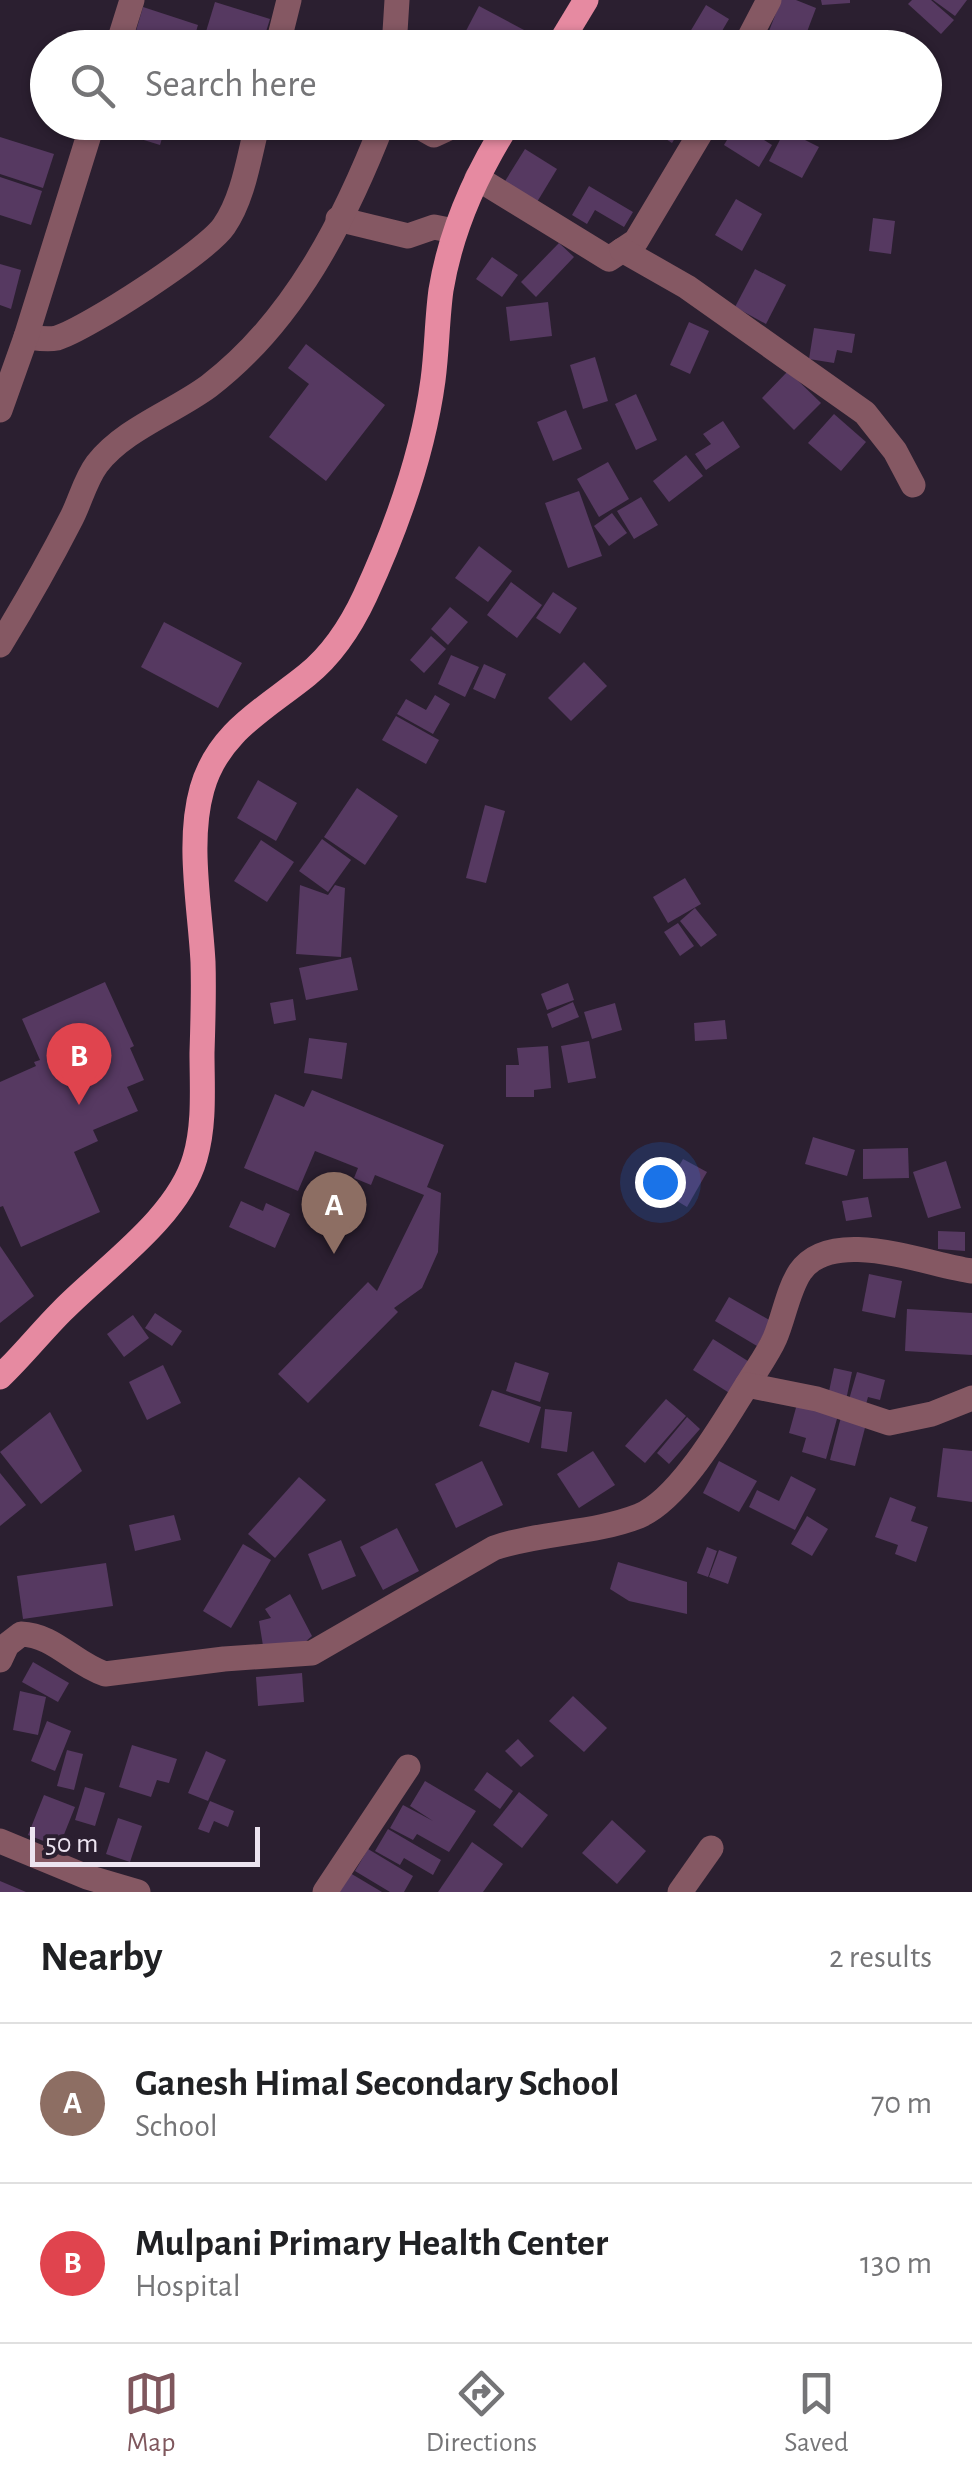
<!DOCTYPE html>
<style>
:root{--surface:#fff;--page:#f6f6f6;--text:#202124;--muted:#757577;--line:#e0e0e0;--accent:#7f575d}
body{margin:0;font-family:"Alegreya Sans",sans-serif;background:var(--page);color:var(--text)}
.scale{position:absolute;left:30px;bottom:25px;width:230px;box-sizing:border-box;padding-left:10px;border:5px solid #ece4f0;border-top:0;font-size:28px;line-height:35px;white-space:nowrap;color:#ece4f0;-webkit-text-stroke:8px #2b1f30;paint-order:stroke}
.you{position:absolute;left:660px;top:1182px;width:35px;height:35px;margin:-25px;border:8px solid #fff;border-radius:50%;background:#1a73e8;box-shadow:0 0 0 15px #1a73e833}
.badge{display:grid;place-items:center;width:65px;height:65px;border-radius:50%;background:var(--accent);color:#fff;font-size:32px;font-weight:700}
.pin{position:absolute;translate:-50% -82px;filter:drop-shadow(0 2px 5px #0008)}
.pin::after{content:'';position:absolute;top:52px;width:35px;height:30px;background:inherit;clip-path:polygon(0 0,100% 0,50% 100%)}
.list{margin:0;padding:0;list-style:none}
h2{display:flex;justify-content:space-between;align-items:center;height:130px;margin:0;padding:0 40px;font-size:42px}
h2 small{font-size:32px;font-weight:400;color:var(--muted)}
.list li{display:grid;grid-template-columns:65px 1fr auto;gap:30px;align-items:center;box-sizing:border-box;height:160px;padding:0 40px;border-top:2px solid var(--line)}
.list b{display:block;font-size:38px;white-space:nowrap}
.list p{margin:0;font-size:32px;white-space:nowrap;color:var(--muted)}
.list em{font-size:32px;font-style:normal;color:var(--muted)}
.icon{flex:none;width:55px;height:55px;fill:none;stroke:currentColor;stroke-width:2;stroke-linecap:round;stroke-linejoin:round}
.map{position:relative;flex:none;width:972px;height:1892px;overflow:hidden}
.search{position:absolute;background:var(--surface);box-shadow:0 2px 8px #0004;left:30px;right:30px;top:30px;height:110px;display:flex;align-items:center;gap:25px;box-sizing:border-box;padding:0 35px;border-radius:55px;color:var(--muted);font-size:38px}
.sheet{height:450px;background:var(--surface)}
nav{display:flex;justify-content:space-around;align-items:center;box-sizing:border-box;height:140px;border-top:2px solid var(--line);background:var(--surface);font-size:28px;color:var(--muted)}
nav a{display:grid;justify-items:center;gap:5px}
nav .on{color:var(--accent)}
.map>svg:first-child{display:block}
.building{fill:#563961}
.lines{fill:none;stroke-linecap:round;stroke-linejoin:round}
.minor{stroke:#855863;stroke-width:25}
.major{stroke:#e68aa1;stroke-width:25}
</style>
<div class="map">
<svg width="972" height="1892" viewBox="0 0 972 1892">
<rect width="100%" height="100%" fill="#2b1f30"/>
<g class="building">
<polygon points="781,0 796,0 816,8 802,45 769,31"/>
<polygon points="821,0 850,0 850,3 822,5"/>
<polygon points="912,0 931,0 954,20 941,34 908,4"/>
<polygon points="933,0 967,0 955,16"/>
<polygon points="215,2 270,19 261,48 201,48"/>
<polygon points="706,5 729,19 712,48 704,48 687,37"/>
<polygon points="479,6 539,38 534,48 457,48"/>
<polygon points="143,7 198,25 191,48 131,48"/>
<polygon points="763,36 795,47 794,48 759,48"/>
<polygon points="106,122 167,122 160,145 105,128"/>
<polygon points="180,122 237,122 232,140"/>
<polygon points="640,122 685,122 672,143"/>
<polygon points="752,122 781,122 776,134"/>
<polygon points="737,123 772,145 759,167 724,145"/>
<polygon points="785,130 819,147 802,178 769,161"/>
<polygon points="0,137 54,154 43,188 0,174"/>
<polygon points="525,149 557,169 534,207 502,186"/>
<polygon points="0,177 42,191 31,225 0,215"/>
<polygon points="589,186 633,212 624,227 595,210 587,224 572,215"/>
<polygon points="736,199 762,214 742,251 715,235"/>
<polygon points="873,218 895,221 891,254 869,251"/>
<polygon points="559,243 574,257 536,297 521,282"/>
<polygon points="492,257 518,275 502,297 476,279"/>
<polygon points="0,264 21,270 11,309 0,305"/>
<polygon points="755,269 786,285 766,324 735,307"/>
<polygon points="548,302 552,336 510,341 506,307"/>
<polygon points="689,322 709,331 690,374 670,365"/>
<polygon points="814,328 855,334 852,353 837,350 834,363 809,359"/>
<polygon points="306,344 385,405 326,481 269,437 309,384 288,368"/>
<polygon points="595,357 608,401 583,409 570,365"/>
<polygon points="788,371 821,403 794,430 762,398"/>
<polygon points="636,394 657,440 636,450 615,404"/>
<polygon points="566,410 582,449 553,461 537,422"/>
<polygon points="834,414 866,442 841,471 808,443"/>
<polygon points="723,421 740,447 706,470 695,454 711,444 703,434"/>
<polygon points="686,455 703,476 669,502 653,481"/>
<polygon points="608,462 629,499 599,517 577,479"/>
<polygon points="579,491 602,556 568,568 545,503"/>
<polygon points="641,497 658,525 634,539 617,511"/>
<polygon points="612,513 627,533 609,546 594,526"/>
<polygon points="479,546 512,571 488,602 455,578"/>
<polygon points="511,582 542,605 517,638 487,615"/>
<polygon points="553,592 577,608 560,634 536,618"/>
<polygon points="450,607 468,622 448,645 431,629"/>
<polygon points="164,622 242,663 218,708 141,667"/>
<polygon points="431,636 446,649 424,673 410,660"/>
<polygon points="451,655 479,667 465,697 438,684"/>
<polygon points="584,662 607,686 571,721 548,698"/>
<polygon points="484,664 506,674 495,699 473,689"/>
<polygon points="435,695 450,704 433,734 397,714 406,699 426,710"/>
<polygon points="396,716 439,740 426,764 382,740"/>
<polygon points="258,780 297,803 276,841 237,818"/>
<polygon points="357,788 398,816 365,865 324,837"/>
<polygon points="485,805 505,811 486,883 466,878"/>
<polygon points="322,839 351,860 328,892 299,871"/>
<polygon points="261,840 294,862 267,902 234,881"/>
<polygon points="685,878 701,904 668,923 653,897"/>
<polygon points="300,885 328,895 335,885 345,888 341,957 296,954"/>
<polygon points="695,908 717,935 701,947 680,921"/>
<polygon points="678,923 694,946 680,956 664,932"/>
<polygon points="351,957 358,990 306,1000 299,968"/>
<polygon points="105,982 134,1046 130,1048 144,1080 127,1087 138,1111 93,1130 98,1141 74,1152 100,1212 21,1247 3,1206 0,1207 0,1082 36,1066 34,1062 40,1060 22,1019"/>
<polygon points="568,983 574,1000 547,1010 541,994"/>
<polygon points="293,999 296,1020 274,1024 270,1003"/>
<polygon points="573,1002 579,1017 552,1028 547,1014"/>
<polygon points="615,1003 622,1030 592,1039 584,1012"/>
<polygon points="725,1020 727,1039 695,1041 694,1023"/>
<polygon points="309,1038 347,1043 342,1079 304,1073"/>
<polygon points="589,1041 596,1078 568,1083 561,1046"/>
<polygon points="548,1046 551,1088 534,1090 534,1097 506,1097 506,1065 519,1065 517,1048"/>
<polygon points="312,1090 444,1145 427,1187 441,1193 438,1252 422,1288 394,1308 398,1312 308,1403 278,1374 368,1282 377,1291 424,1195 375,1175 371,1185 354,1178 358,1168 315,1151 298,1191 244,1168 275,1094 304,1107"/>
<polygon points="813,1137 855,1150 847,1176 805,1164"/>
<polygon points="908,1148 909,1178 863,1179 863,1149"/>
<polygon points="683,1159 707,1172 687,1207 664,1193"/>
<polygon points="946,1161 961,1208 928,1218 913,1172"/>
<polygon points="868,1197 872,1217 846,1221 842,1201"/>
<polygon points="241,1201 263,1211 266,1203 290,1214 275,1248 229,1227"/>
<polygon points="938,1231 965,1232 965,1251 938,1249"/>
<polygon points="0,1246 34,1296 0,1323"/>
<polygon points="869,1274 902,1281 895,1318 862,1311"/>
<polygon points="729,1297 771,1321 757,1346 715,1321"/>
<polygon points="907,1309 972,1313 972,1355 905,1351"/>
<polygon points="155,1313 182,1331 172,1346 145,1328"/>
<polygon points="133,1315 149,1338 124,1357 107,1334"/>
<polygon points="713,1339 751,1363 731,1394 693,1370"/>
<polygon points="515,1362 549,1373 540,1402 506,1391"/>
<polygon points="163,1365 181,1403 147,1420 129,1382"/>
<polygon points="834,1368 852,1372 846,1400 828,1396"/>
<polygon points="857,1372 885,1380 880,1400 868,1397 865,1408 848,1403"/>
<polygon points="492,1390 541,1407 529,1443 479,1426"/>
<polygon points="666,1399 686,1416 645,1463 625,1446"/>
<polygon points="797,1404 838,1415 826,1459 802,1452 806,1438 789,1433"/>
<polygon points="545,1409 572,1412 567,1452 541,1448"/>
<polygon points="50,1412 82,1471 41,1504 0,1452"/>
<polygon points="687,1417 700,1429 669,1464 657,1453"/>
<polygon points="841,1417 866,1424 855,1466 830,1460"/>
<polygon points="943,1448 972,1451 972,1502 937,1497"/>
<polygon points="593,1451 615,1485 579,1508 557,1474"/>
<polygon points="482,1461 503,1505 456,1528 435,1484"/>
<polygon points="719,1461 757,1481 739,1512 703,1493"/>
<polygon points="0,1473 26,1505 0,1526"/>
<polygon points="791,1476 816,1489 795,1530 749,1507 757,1490 779,1501"/>
<polygon points="299,1477 326,1500 275,1558 248,1534"/>
<polygon points="890,1497 916,1507 911,1521 928,1527 916,1562 895,1554 898,1545 875,1537"/>
<polygon points="174,1515 181,1540 135,1551 129,1525"/>
<polygon points="807,1516 828,1529 812,1556 791,1544"/>
<polygon points="397,1528 419,1571 383,1590 360,1547"/>
<polygon points="341,1540 356,1576 322,1590 308,1554"/>
<polygon points="243,1544 271,1560 231,1628 203,1611"/>
<polygon points="707,1547 717,1551 708,1577 697,1573"/>
<polygon points="719,1550 737,1557 728,1584 709,1577"/>
<polygon points="618,1562 687,1582 687,1614 629,1601 610,1589"/>
<polygon points="106,1563 113,1606 23,1619 17,1576"/>
<polygon points="290,1594 312,1636 296,1650 264,1652 259,1621 271,1618 265,1609"/>
<polygon points="33,1662 69,1683 58,1702 22,1682"/>
<polygon points="302,1673 304,1702 258,1706 256,1677"/>
<polygon points="20,1691 46,1697 38,1735 13,1730"/>
<polygon points="573,1696 607,1728 584,1752 549,1721"/>
<polygon points="47,1721 71,1731 55,1771 31,1761"/>
<polygon points="518,1739 534,1756 521,1767 505,1751"/>
<polygon points="132,1745 177,1759 169,1783 157,1780 151,1797 119,1787"/>
<polygon points="67,1750 83,1754 74,1790 57,1786"/>
<polygon points="206,1751 226,1760 208,1801 188,1793"/>
<polygon points="487,1772 513,1791 500,1809 474,1790"/>
<polygon points="425,1781 476,1811 449,1852 417,1834 413,1840 390,1828 403,1805 433,1821 410,1806"/>
<polygon points="85,1787 105,1793 95,1826 75,1820"/>
<polygon points="519,1792 548,1815 522,1848 493,1825"/>
<polygon points="44,1795 75,1807 59,1847 28,1835"/>
<polygon points="210,1801 234,1811 228,1827 214,1821 209,1833 198,1829"/>
<polygon points="118,1818 142,1826 130,1862 106,1854"/>
<polygon points="612,1820 646,1851 617,1884 582,1853"/>
<polygon points="388,1829 441,1860 433,1875 404,1858 400,1865 375,1851"/>
<polygon points="472,1842 503,1864 483,1892 438,1892"/>
<polygon points="368,1849 413,1876 404,1892 390,1892 355,1871"/>
<polygon points="350,1873 382,1892 339,1892"/>
<polygon points="0,1881 26,1892 0,1892"/>
</g>
<g class="lines">
<g class="minor">
<polyline points="117,48 132,0"/>
<polyline points="277,48 289,0"/>
<polyline points="394,48 397,0"/>
<polyline points="744,48 769,0"/>
<polyline points="411,122 434,135 462,122"/>
<polyline points="477,178 609,259 636,241 707,122"/>
<polyline points="338,219 408,236 434,227 454,231"/>
<polyline points="622,250 687,287 865,413 895,451 913,485"/>
<path d="M26,337c10,1 21,3 31,1 30,-9 150,-87 167,-112 20,-29 25,-70 34,-104"/>
<polyline points="0,410 26,337 93,122"/>
<path d="M0,645c25,-41 49,-83 71,-126 9,-17 14,-39 26,-55 27,-35 77,-52 112,-78 85,-65 136,-166 174,-264"/>
<path d="M747,1385c9,-15 21,-31 28,-47 9,-21 13,-48 25,-66 32,-47 127,-7 172,-1"/>
<path d="M0,1660l7,-15 14,-11c33,1 52,29 84,40l119,-15 88,-6 182,-105c47,-16 99,-14 145,-32 41,-17 84,-93 108,-131l70,14 72,24 43,-9 40,-16"/>
<polyline points="0,1841 87,1877 138,1892"/>
<polyline points="325,1892 408,1767"/>
<polyline points="680,1892 711,1848"/>
</g>
<g class="major">
<polyline points="557,48 586,0"/>
<path d="M0,1377c22,-21 41,-45 62,-66 42,-43 116,-93 133,-153 10,-34 7,-71 7,-105 1,-31 2,-61 1,-91 -3,-56 -16,-120 -1,-173 16,-57 63,-80 105,-114 26,-21 44,-49 58,-79 31,-67 58,-142 68,-216 4,-30 4,-61 8,-90 10,-61 35,-116 68,-168"/>
</g>
</g>
</svg>
<div class="scale">50 m</div>
<div class="you"></div>
<div class="pin badge" style="left:334px;top:1254px;background:#8d6e63">A</div>
<div class="pin badge" style="left:79px;top:1105px;background:#e0444e">B</div>
<div class="search"><svg class="icon" aria-label="search" viewBox="0 0 24 24"><circle cx="10" cy="10" r="6"/><path d="M15 15l6 6"/></svg>Search here</div>
</div>
<section class="sheet">
<h2>Nearby<small>2 results</small></h2>
<ul class="list">
<li><span class="badge" style="background:#8d6e63">A</span><div><b>Ganesh Himal Secondary School</b><p>School</p></div><em>70 m</em></li>
<li><span class="badge" style="background:#e0444e">B</span><div><b>Mulpani Primary Health Center</b><p>Hospital</p></div><em>130 m</em></li>
</ul>
</section>
<nav>
<a class="on"><svg class="icon" aria-label="map" viewBox="0 0 24 24"><path d="M3 6l6-2 6 2 6-2v14l-6 2-6-2-6 2zM9 4v14M15 6v14"/></svg>Map</a>
<a><svg class="icon" aria-label="directions" viewBox="0 0 24 24"><path d="M12 3l9 9-9 9-9-9zM9 14v-3h6M13 9l2 2-2 2"/></svg>Directions</a>
<a><svg class="icon" aria-label="saved" viewBox="0 0 24 24"><path d="M7 4h10v16l-5-4-5 4z"/></svg>Saved</a>
</nav>
